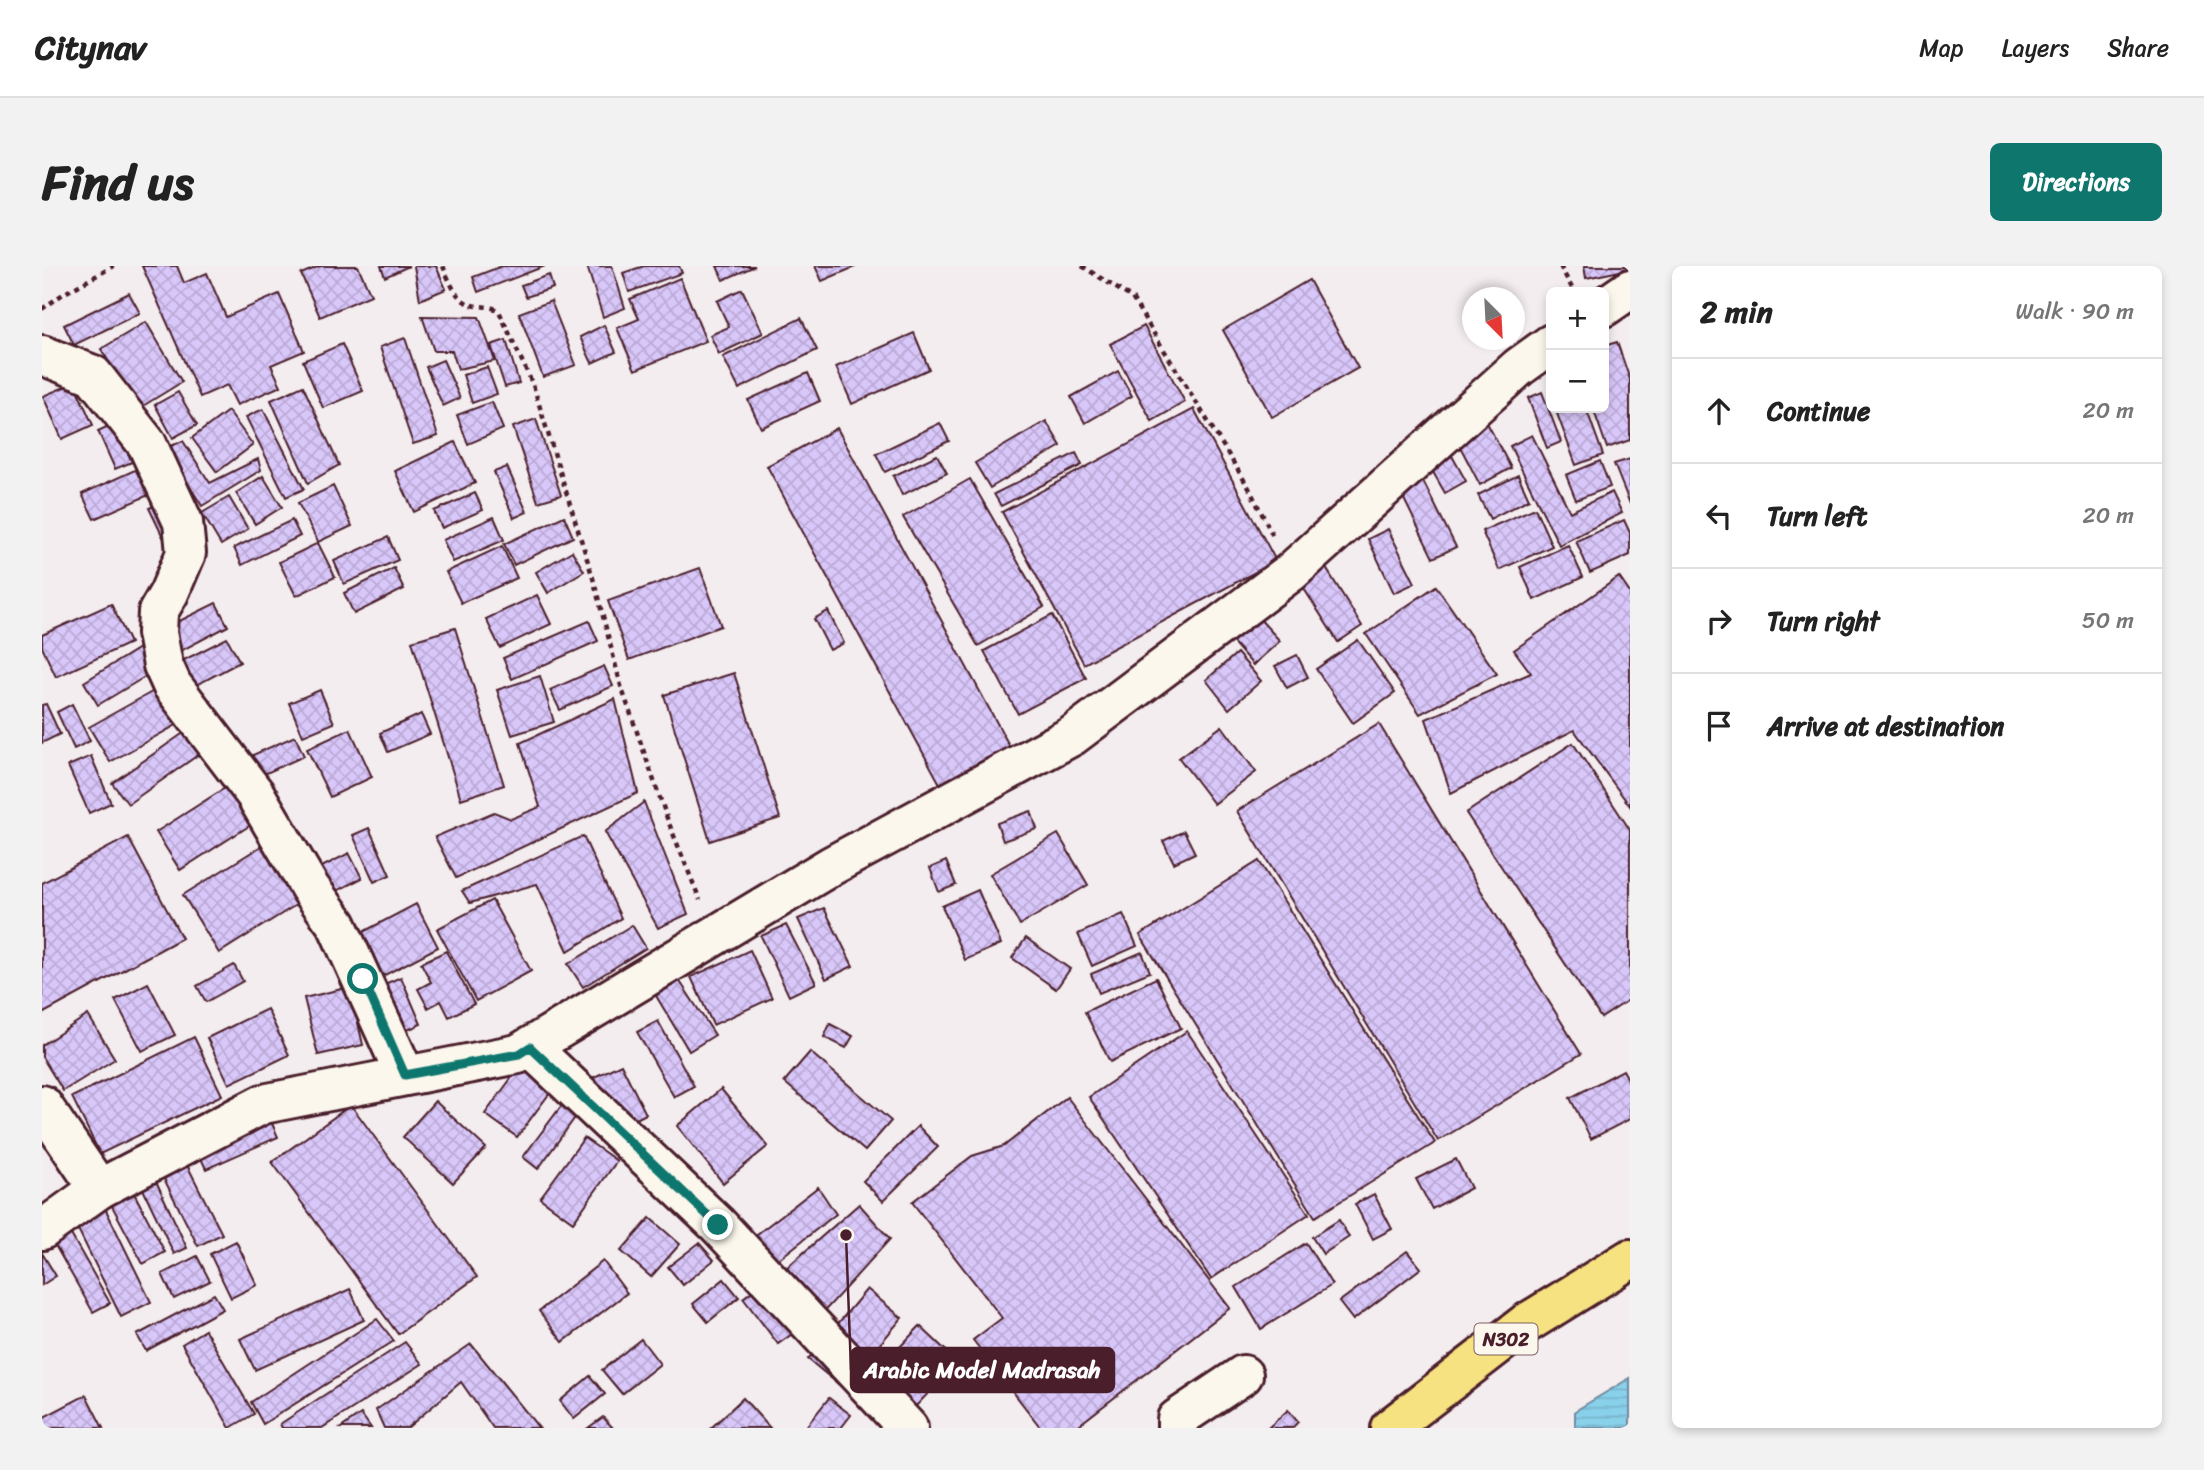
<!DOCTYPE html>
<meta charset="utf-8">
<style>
:root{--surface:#fff;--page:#f2f2f2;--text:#222;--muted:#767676;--line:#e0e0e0;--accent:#0f766e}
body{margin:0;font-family:Sriracha,sans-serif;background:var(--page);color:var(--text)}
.controls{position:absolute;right:21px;top:21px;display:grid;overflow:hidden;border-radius:10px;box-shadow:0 4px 10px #0003}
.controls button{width:63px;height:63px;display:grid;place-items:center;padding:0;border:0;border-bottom:2px solid var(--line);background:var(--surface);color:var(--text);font:35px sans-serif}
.compass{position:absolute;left:1420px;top:21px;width:63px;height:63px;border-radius:50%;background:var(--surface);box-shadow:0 4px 10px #0003;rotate:156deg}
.stop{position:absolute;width:21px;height:21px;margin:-16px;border:5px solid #0f766e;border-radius:50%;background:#fff}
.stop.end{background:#0f766e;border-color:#fff;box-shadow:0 2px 7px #0008}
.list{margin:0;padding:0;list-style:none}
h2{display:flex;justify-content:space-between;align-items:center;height:91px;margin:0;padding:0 28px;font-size:30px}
h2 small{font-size:23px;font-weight:400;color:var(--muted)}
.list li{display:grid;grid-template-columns:46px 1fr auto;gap:21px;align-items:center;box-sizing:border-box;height:105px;padding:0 28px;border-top:2px solid var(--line)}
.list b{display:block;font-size:26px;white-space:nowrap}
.list em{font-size:23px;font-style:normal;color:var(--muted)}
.icon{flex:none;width:38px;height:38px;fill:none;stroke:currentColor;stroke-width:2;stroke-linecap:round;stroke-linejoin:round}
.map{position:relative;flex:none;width:1588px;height:1162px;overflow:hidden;border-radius:10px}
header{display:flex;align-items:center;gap:42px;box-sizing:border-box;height:98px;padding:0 35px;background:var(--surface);border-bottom:2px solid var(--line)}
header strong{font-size:33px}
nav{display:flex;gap:38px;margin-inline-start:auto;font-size:24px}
.intro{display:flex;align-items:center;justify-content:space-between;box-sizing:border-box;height:168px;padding:0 42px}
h1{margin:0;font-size:49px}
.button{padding:18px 32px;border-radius:10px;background:var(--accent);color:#fff;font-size:24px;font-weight:700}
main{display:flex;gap:42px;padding:0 42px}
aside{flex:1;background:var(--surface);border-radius:10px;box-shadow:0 4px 10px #0003}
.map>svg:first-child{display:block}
.water{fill:url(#water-rules);stroke:#708a9e;stroke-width:2}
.building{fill:url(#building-cross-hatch);stroke:#4a1f2b;stroke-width:2}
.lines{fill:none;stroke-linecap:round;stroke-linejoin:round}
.street-casing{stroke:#4a1f2b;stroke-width:44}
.highway-casing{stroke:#4a1f2b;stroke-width:44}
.path{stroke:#4a1f2b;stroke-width:4.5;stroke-dasharray:5 5;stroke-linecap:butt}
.street{stroke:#fbf7ec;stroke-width:38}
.highway{stroke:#f7e281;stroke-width:38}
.route{stroke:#0f766e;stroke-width:9}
.labels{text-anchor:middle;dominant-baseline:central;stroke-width:7;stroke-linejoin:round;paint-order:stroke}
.shield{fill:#fbf7ec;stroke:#7f6065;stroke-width:2}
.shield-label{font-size:19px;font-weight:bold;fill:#4a1f2b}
.leader{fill:none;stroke:#4a1f2b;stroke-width:2.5}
.callout-dot{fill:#4a1f2b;stroke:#fbf7ec;stroke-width:2.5}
.callout{fill:#4a1f2b;stroke:#4a1f2b;stroke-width:2.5}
.callout-label{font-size:23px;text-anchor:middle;font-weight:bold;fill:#fff}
</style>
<header>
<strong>Citynav</strong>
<nav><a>Map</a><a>Layers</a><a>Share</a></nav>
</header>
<div class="intro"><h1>Find us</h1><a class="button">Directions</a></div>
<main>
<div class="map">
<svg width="1588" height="1162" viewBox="0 0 1588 1162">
<defs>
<pattern id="water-rules" width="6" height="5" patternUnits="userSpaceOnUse" patternTransform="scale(1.75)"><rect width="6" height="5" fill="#89d1eb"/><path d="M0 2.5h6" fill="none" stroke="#78b3ca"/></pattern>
<pattern id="building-cross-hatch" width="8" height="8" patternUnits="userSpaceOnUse" patternTransform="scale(1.75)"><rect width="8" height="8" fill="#d8c7f9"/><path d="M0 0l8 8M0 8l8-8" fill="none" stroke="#bbaad6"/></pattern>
</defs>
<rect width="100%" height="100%" fill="#f4edef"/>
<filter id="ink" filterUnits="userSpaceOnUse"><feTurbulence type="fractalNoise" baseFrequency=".0143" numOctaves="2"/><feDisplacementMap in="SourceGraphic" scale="14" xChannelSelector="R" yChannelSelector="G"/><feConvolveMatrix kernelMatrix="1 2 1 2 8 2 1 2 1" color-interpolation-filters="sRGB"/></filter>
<g filter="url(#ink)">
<polygon class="water" points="1588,1112 1588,1162 1533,1162 1533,1145"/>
<g class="building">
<polygon points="100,0 135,0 142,17 165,7 184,51 237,28 262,85 229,99 239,120 195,139 185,119 158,131"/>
<polygon points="278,0 316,0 329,29 278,51 259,8"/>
<polygon points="339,0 367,0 343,11"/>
<polygon points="372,0 394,0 404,23 378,34"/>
<polygon points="460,0 503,0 436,26 431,11"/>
<polygon points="545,0 570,0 583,42 561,51"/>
<polygon points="602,0 637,0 640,7 587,26 581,7"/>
<polygon points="675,0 713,0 681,14"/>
<polygon points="773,0 815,0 780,15"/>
<polygon points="1542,0 1588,0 1588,3 1544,12"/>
<polygon points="507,9 511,22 484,31 479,19"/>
<polygon points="638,12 664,75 593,104 575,62 597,53 588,33"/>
<polygon points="1267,14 1316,102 1230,151 1181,64"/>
<polygon points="700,23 721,67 677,88 668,69 687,61 675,35"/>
<polygon points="87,27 98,47 32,79 22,59"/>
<polygon points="509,35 534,99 501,111 477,47"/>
<polygon points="380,50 437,51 453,95 416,103 410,85 392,85"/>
<polygon points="759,52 775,84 697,123 681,91"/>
<polygon points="104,56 140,116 96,143 59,83"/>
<polygon points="562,59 574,86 550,97 538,71"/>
<polygon points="1102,60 1143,136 1110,155 1068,78"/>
<polygon points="872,67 887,103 810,138 794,101"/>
<polygon points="363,72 396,170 371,178 338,81"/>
<polygon points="464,74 477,117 463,121 449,79"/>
<polygon points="1575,76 1588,114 1588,174 1565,182 1551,142 1562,142 1562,80"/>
<polygon points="300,78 321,125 281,142 261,95"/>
<polygon points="401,94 418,132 401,140 384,101"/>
<polygon points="445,101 455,128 430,137 421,109"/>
<polygon points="1076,105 1090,130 1043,157 1029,131"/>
<polygon points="766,107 778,135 719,162 706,134"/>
<polygon points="32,117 51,159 20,173 1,130"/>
<polygon points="261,120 297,199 266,217 229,134"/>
<polygon points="136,126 155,159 131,172 113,139"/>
<polygon points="1500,126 1519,176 1505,182 1486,132"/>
<polygon points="450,136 461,163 426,178 415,149"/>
<polygon points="1513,142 1544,142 1561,189 1534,199"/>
<polygon points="221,143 262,223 244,231 204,151"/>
<polygon points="1152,143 1234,295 1042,398 960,246"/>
<polygon points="186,145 211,179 175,206 150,172"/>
<polygon points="494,153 519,229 496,236 471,161"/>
<polygon points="1443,153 1469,202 1438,219 1412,169"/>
<polygon points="1004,155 1019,180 948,222 933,197"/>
<polygon points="73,157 90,196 73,203 56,165"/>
<polygon points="898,157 907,175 843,206 834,188"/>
<polygon points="795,162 968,481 898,518 725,200"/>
<polygon points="1490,169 1528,246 1570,226 1580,247 1517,279 1468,180"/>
<polygon points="141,175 168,217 216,193 219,204 160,240 124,182"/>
<polygon points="413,176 433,217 372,246 353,205"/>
<polygon points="1404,179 1424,215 1403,227 1383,192"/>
<polygon points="1034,187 1040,199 959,240 952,228"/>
<polygon points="895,189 905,207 860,229 851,210"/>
<polygon points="1588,193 1588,238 1572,198"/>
<polygon points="1558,195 1568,221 1534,234 1524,209"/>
<polygon points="106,198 118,224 52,253 40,228"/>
<polygon points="465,201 485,246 472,252 452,206"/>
<polygon points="1476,209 1487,233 1448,253 1436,229"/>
<polygon points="221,210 240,241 213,258 194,227"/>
<polygon points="928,213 1002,341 936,380 861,251"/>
<polygon points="1380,213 1414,281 1391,292 1358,225"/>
<polygon points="291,220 310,260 276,276 256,237"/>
<polygon points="433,227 441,244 400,262 392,245"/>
<polygon points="187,231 206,263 179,279 160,247"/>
<polygon points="119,237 132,266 121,271 107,242"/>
<polygon points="1493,242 1510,280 1457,304 1440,265"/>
<polygon points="522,250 531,271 472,299 462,278"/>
<polygon points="452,251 462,274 411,296 401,274"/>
<polygon points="250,254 258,270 200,299 192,282"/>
<polygon points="1582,254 1588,267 1588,289 1548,307 1534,275"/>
<polygon points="1346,263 1373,317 1352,327 1326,273"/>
<polygon points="346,271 356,294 302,318 292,295"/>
<polygon points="276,277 293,311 254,330 237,296"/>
<polygon points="1526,279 1541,311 1492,334 1478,301"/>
<polygon points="460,280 475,312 419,337 404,306"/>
<polygon points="530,285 542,305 506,327 494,306"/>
<polygon points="352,302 362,323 312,348 302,327"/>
<polygon points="658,302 679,360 587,394 566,335"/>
<polygon points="1284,302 1320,360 1296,376 1259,318"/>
<polygon points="1577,311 1588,327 1588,540 1532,464 1409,527 1384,453 1489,407 1472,384"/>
<polygon points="1394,320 1455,408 1378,448 1324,368"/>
<polygon points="495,329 509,358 458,382 444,353"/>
<polygon points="174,337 186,360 133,388 121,363"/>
<polygon points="69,338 88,377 14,411 0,381 0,369"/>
<polygon points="786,345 802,377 788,384 772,353"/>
<polygon points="1010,349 1044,412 976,448 942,385"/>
<polygon points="1215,350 1238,375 1211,399 1188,373"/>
<polygon points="547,355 556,375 470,413 461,392"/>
<polygon points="413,362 462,519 419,533 370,375"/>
<polygon points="185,372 198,396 147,423 134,398"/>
<polygon points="1316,374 1353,427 1311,457 1274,403"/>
<polygon points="102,379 116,403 56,439 42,416"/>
<polygon points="1195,387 1219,415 1187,443 1164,414"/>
<polygon points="1255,389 1266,411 1245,422 1233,400"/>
<polygon points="562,400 571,420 518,444 508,424"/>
<polygon points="692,407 738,552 668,575 622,429"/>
<polygon points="498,410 512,456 470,469 455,424"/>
<polygon points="117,422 136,458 68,496 47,461"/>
<polygon points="278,424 292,457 261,470 247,437"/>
<polygon points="573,433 596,527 414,612 393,571 452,546 469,553 498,541 478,477"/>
<polygon points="4,438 18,468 0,477 0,439"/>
<polygon points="30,438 48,475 32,483 15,446"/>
<polygon points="379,448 388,468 346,486 338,467"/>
<polygon points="1337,458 1539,788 1396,875 1195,545"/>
<polygon points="1180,460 1214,506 1172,538 1137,492"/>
<polygon points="150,461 166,482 86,538 70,517"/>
<polygon points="308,463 330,511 288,531 265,483"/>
<polygon points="253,470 262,490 209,514 200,494"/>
<polygon points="1531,477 1588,564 1588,733 1559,752 1424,547"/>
<polygon points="49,490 69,537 47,547 26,500"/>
<polygon points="194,515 218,553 138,604 114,566"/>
<polygon points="602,536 646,648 616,662 563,566"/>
<polygon points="989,545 995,563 961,575 955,557"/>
<polygon points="327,562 348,609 332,616 311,569"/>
<polygon points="1142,565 1153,587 1132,597 1121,575"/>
<polygon points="1016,568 1046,619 978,659 948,608"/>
<polygon points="541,570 579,652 526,685 495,618 428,637 420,625"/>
<polygon points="86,571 140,672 0,748 0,617"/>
<polygon points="229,574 265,632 177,687 141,629"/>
<polygon points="307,587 320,612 281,632 268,607"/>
<polygon points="904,595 914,619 897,626 888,602"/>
<polygon points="1217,595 1393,877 1273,951 1098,669"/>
<polygon points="936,624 959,678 923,694 900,640"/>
<polygon points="450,634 489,705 434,735 395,663"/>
<polygon points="374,638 396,681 341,710 319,667"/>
<polygon points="782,642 811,700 784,713 756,653"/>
<polygon points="1081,648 1095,680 1050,700 1036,668"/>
<polygon points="590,659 604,682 541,721 526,698"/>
<polygon points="744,659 774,717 747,730 719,670"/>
<polygon points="984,672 1028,703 1014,723 970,692"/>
<polygon points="708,684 730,732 671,759 649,711"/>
<polygon points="404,685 432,738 407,751 399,735 386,742 376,723 389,716 379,697"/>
<polygon points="1100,686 1108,706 1057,727 1049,708"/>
<polygon points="192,699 201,715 164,736 155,720"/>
<polygon points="359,711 379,758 361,766 340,719"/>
<polygon points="1114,712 1139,762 1068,796 1043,746"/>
<polygon points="637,714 673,769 647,785 613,728"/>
<polygon points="106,717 133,769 100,785 73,734"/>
<polygon points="308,721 321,779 276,789 262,732"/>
<polygon points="225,743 247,789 187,818 165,772"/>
<polygon points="46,749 73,793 21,825 0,791 0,779"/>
<polygon points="616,755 652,820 632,831 595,766"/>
<polygon points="788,758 811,770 804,782 782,771"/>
<polygon points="1145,765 1267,948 1169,1013 1047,831"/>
<polygon points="152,771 180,829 58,888 30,831"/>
<polygon points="768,786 849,855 823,885 742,816"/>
<polygon points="481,796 513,820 475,871 443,848"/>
<polygon points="579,798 604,848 569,866 544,815"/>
<polygon points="1581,804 1588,817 1588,853 1549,873 1528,832"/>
<polygon points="679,823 726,880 681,917 635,860"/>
<polygon points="1025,831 1188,1042 1033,1162 999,1162 931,1074 960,1052 870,936 930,890 962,880"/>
<polygon points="393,835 444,882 411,917 361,871"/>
<polygon points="523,835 537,846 496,903 481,891"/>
<polygon points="309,839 435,1011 356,1068 230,896"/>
<polygon points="225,846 236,871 164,903 152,877"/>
<polygon points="876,860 896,881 841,935 821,915"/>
<polygon points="542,872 575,895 531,956 498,932"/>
<polygon points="140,889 180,968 156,980 116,901"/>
<polygon points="1414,893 1429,922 1390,943 1374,913"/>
<polygon points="114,915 145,982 132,988 100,921"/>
<polygon points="776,921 794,948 732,997 710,972"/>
<polygon points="92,927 123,986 101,998 69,938"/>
<polygon points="1332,928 1350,963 1331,973 1313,938"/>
<polygon points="817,938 848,973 778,1050 742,1004"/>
<polygon points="63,942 109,1036 79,1051 33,957"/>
<polygon points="608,952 638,978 609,1011 579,985"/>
<polygon points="1297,954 1307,971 1281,988 1270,971"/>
<polygon points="27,965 68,1037 51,1046 10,974"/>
<polygon points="194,975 215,1019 189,1032 168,988"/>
<polygon points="657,977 672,994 641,1019 626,1001"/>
<polygon points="1264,977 1290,1019 1219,1063 1194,1021"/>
<polygon points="1365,985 1379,1002 1311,1054 1297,1036"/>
<polygon points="0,987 14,1010 0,1019"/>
<polygon points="155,990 168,1015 132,1033 120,1008"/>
<polygon points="561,995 585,1027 521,1076 497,1045"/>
<polygon points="682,1013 697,1031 666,1056 651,1038"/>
<polygon points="714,1022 750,1068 736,1078 701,1032"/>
<polygon points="308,1023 322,1054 213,1104 198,1073"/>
<polygon points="825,1023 860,1052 801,1122 766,1093"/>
<polygon points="172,1028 181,1043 104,1085 95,1069"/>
<polygon points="335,1053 352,1075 221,1158 209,1136"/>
<polygon points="878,1060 916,1096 853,1162 811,1130"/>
<polygon points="163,1064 212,1148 188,1162 140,1078"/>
<polygon points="599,1073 618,1098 580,1128 560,1104"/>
<polygon points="363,1076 380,1098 280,1162 240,1162 238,1158"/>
<polygon points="429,1078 497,1162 451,1162 419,1116 365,1162 342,1162 334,1144"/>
<polygon points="548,1110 563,1128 532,1153 518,1135"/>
<polygon points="44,1129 61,1162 0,1162 0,1152"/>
<polygon points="701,1132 728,1162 669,1162"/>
<polygon points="787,1132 809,1149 799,1162 763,1162"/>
<polygon points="1246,1144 1256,1156 1250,1162 1226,1162"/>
<polygon points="319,1148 329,1162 299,1162"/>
<polygon points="561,1151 571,1162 546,1162"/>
</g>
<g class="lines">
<g class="street-casing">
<g id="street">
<polyline points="1562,41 1588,23"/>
<polyline points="0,89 51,109 105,178 141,256 144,287 127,327 116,346 115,367 121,399 130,419 213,528 268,622 295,659 363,809"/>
<polyline points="488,781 676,959 866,1162"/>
<polyline points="0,839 57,923"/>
<polyline points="0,964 57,923 221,838 476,788 789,600 1030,470 1249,306 1477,101 1509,78"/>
<polyline points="1135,1162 1135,1153 1201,1109"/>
</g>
</g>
<g class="highway-casing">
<polyline id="highway" points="1348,1162 1483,1058 1588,993"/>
</g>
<g class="path">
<path d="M401,0c7,16 14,39 35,40 10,1 13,0 21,5l34,74 60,193 28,108 47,135 32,79"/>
<polyline points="1040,0 1090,32 1207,222 1231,270"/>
<polyline points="1518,0 1530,22"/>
<polyline points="0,43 21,28 72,0"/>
</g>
<use href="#street" class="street"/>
<use href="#highway" class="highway"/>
</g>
</g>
<g class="lines" filter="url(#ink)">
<polyline class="route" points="321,713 363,809 477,788 488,781 676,959"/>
</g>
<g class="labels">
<rect class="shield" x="1432.5" y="1057.5" width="63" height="31" rx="5"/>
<g class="shield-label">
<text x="1464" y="1073">N302</text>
</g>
</g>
<path class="leader" d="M804 969L809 1104"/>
<circle class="callout-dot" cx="804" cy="969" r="7"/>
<rect class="callout" x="809" y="1082" width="263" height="44" rx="7"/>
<g class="callout-label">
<text x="940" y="1112">Arabic Model Madrasah</text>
</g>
</svg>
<div class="controls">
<button>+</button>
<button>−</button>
</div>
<svg class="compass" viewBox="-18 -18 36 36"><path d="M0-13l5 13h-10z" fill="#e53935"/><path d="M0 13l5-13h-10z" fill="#767676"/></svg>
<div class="stop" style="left:321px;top:713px"></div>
<div class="stop end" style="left:676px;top:959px"></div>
</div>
<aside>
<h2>2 min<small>Walk · 90 m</small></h2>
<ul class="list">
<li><svg class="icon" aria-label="ahead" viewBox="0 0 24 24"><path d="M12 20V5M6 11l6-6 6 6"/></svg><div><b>Continue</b></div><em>20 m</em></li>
<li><svg class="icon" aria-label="left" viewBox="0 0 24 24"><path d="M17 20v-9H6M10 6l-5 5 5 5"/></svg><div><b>Turn left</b></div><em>20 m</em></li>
<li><svg class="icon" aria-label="right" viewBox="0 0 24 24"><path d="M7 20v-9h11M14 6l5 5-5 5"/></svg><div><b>Turn right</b></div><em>50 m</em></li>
<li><svg class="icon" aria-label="arrive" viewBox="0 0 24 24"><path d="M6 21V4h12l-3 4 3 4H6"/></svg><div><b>Arrive at destination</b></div></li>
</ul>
</aside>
</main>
